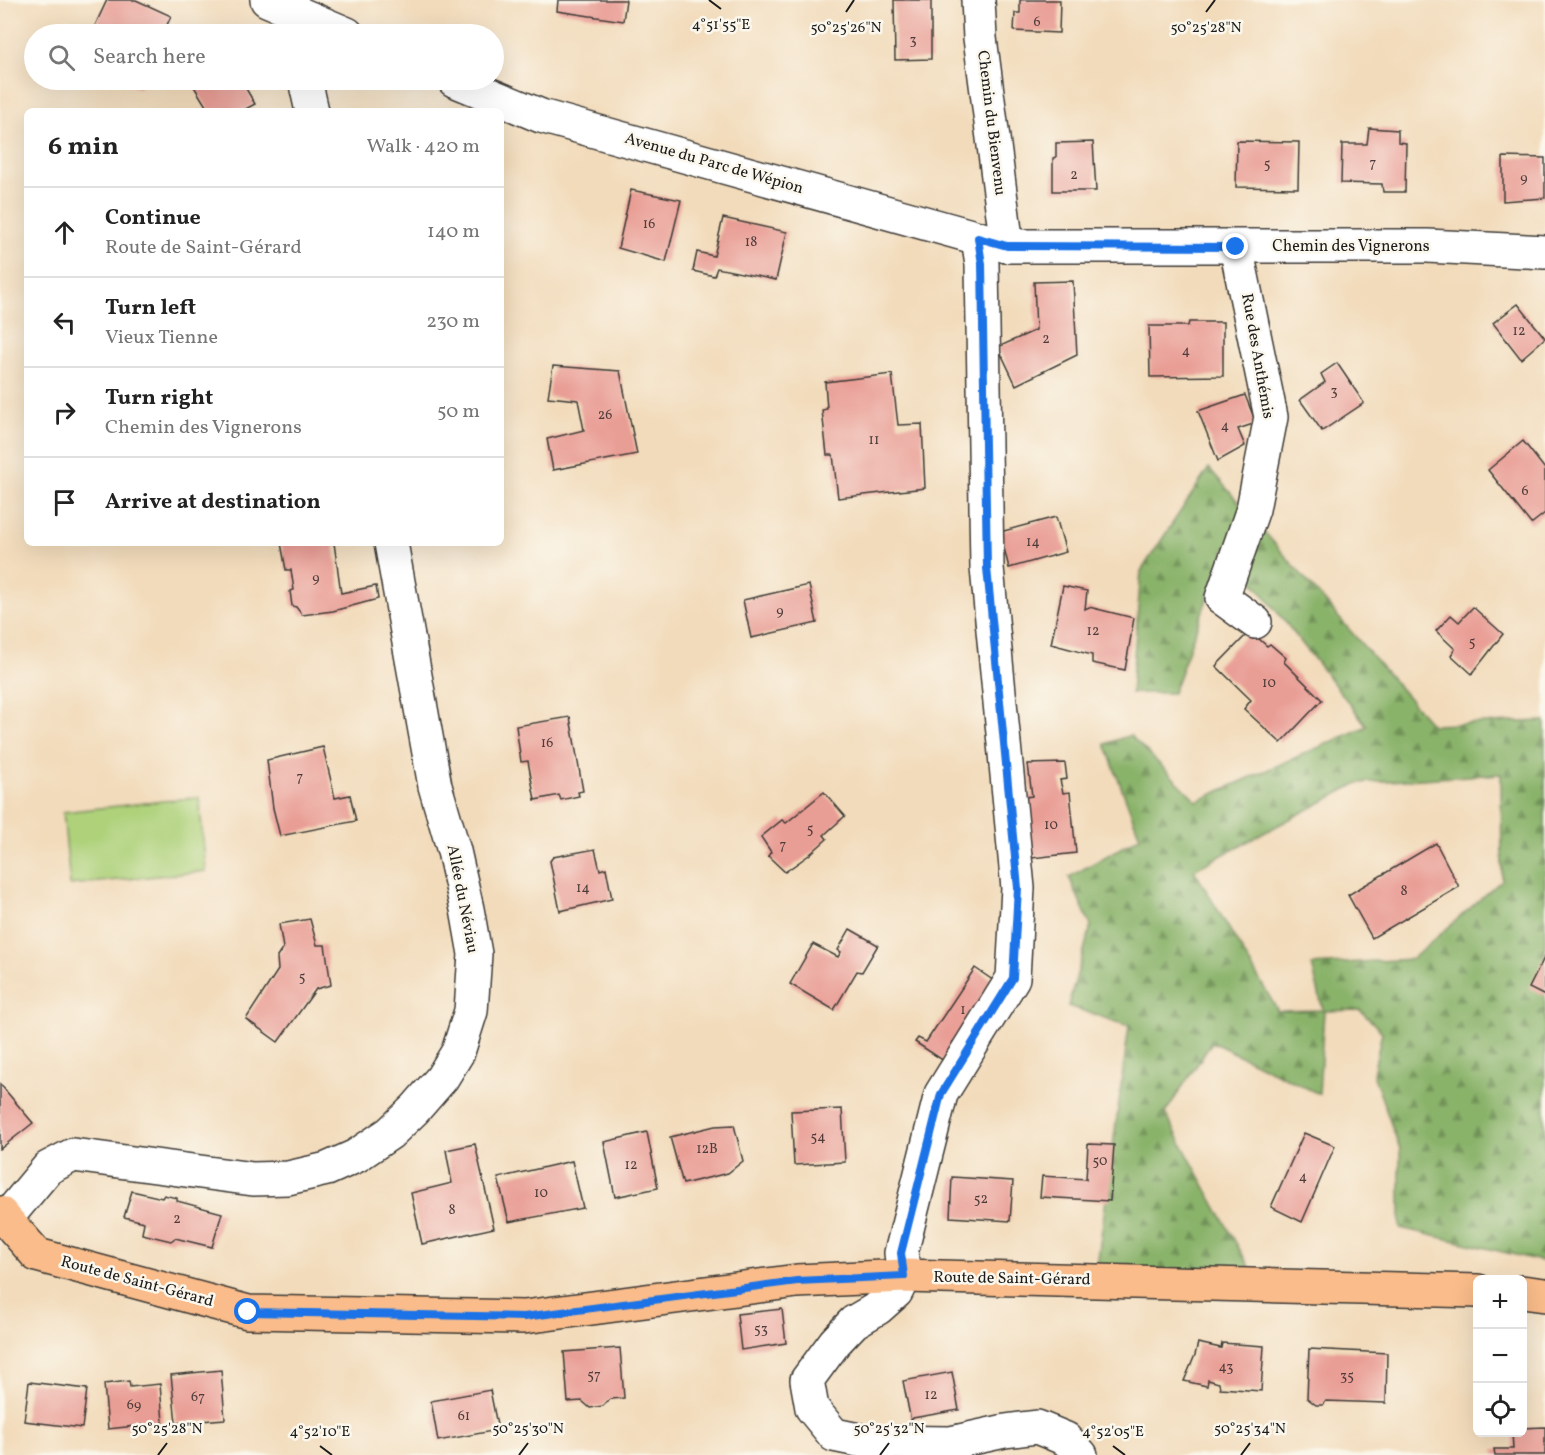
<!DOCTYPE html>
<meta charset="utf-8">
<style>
:root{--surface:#fff;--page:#f2f2f2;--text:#222;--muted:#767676;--line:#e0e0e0}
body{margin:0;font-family:Vollkorn,serif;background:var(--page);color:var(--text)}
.controls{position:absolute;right:18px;bottom:18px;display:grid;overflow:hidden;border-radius:9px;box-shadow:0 6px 24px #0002}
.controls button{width:54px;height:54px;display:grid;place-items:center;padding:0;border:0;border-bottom:2px solid var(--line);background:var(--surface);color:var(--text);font:30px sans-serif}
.stop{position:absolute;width:18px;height:18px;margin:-14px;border:4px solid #1a73e8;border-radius:50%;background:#fff}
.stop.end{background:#1a73e8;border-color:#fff;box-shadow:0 2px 6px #0008}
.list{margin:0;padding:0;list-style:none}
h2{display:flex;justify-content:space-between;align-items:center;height:78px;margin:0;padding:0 24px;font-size:26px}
h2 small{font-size:20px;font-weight:400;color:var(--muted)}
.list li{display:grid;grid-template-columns:39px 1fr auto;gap:18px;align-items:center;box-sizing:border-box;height:90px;padding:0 24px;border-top:2px solid var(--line)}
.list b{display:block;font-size:22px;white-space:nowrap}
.list p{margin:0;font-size:20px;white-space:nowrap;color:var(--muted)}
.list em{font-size:20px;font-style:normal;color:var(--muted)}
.icon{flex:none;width:33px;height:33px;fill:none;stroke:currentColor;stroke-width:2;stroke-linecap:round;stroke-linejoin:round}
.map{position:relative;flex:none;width:1545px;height:1455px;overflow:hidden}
.search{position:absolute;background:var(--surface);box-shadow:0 6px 24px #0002;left:24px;top:24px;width:480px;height:66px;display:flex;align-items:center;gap:15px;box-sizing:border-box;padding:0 21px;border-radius:33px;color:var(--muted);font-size:22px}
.panel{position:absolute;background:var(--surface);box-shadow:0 6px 24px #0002;left:24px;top:108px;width:480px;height:438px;border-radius:9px}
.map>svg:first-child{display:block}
.grass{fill:#aed17a;stroke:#65764b;stroke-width:1.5}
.forest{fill:url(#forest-firs);stroke:#536843;stroke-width:1.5;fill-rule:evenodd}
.building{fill:#e99e95}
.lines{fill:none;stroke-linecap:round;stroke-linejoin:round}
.minor-casing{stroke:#3c3934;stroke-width:36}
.major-casing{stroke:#3c3934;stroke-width:36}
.minor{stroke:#fff;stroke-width:33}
.major{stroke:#f9bc8a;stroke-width:33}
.route{stroke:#1a73e8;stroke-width:8}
.ticks{fill:none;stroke:#1c1c1c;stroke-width:2}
.labels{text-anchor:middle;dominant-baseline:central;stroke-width:5;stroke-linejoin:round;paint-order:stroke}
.number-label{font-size:14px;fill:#4f3c3a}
.street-label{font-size:16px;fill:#1c1c1c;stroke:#fbf7ec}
.ticks-label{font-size:15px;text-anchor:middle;fill:#1c1c1c;stroke:#fbf7ec;stroke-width:5;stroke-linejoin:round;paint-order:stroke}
</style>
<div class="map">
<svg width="1545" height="1455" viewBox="0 0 1545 1455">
<defs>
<pattern id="forest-firs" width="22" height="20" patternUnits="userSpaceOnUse" patternTransform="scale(1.5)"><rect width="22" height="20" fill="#8ab36a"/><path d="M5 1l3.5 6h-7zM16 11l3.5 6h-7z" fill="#709156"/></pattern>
</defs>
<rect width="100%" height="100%" fill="#fbf7ec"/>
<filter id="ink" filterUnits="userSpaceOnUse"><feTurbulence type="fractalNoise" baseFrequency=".0167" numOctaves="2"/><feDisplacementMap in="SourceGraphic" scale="12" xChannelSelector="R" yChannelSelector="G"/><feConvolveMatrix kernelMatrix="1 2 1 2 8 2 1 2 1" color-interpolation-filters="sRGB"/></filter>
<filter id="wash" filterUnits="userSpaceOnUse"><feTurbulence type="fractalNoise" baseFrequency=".008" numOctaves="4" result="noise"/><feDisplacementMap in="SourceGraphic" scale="24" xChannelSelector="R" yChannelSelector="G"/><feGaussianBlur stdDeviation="1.35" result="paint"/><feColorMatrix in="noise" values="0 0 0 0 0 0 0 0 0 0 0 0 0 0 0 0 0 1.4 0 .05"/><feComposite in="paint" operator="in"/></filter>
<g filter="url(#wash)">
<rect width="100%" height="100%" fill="#f2dbbb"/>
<polygon class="grass" points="199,797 206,871 70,885 63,812"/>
<path class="forest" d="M1209,468l223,257 113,-4v541l-145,-34v-79l-27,-75 9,-42 -22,-22 -36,1 -5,83 -107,-52 -47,71 94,172 -164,-4 34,-255 -61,-20 23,-80 -22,-49 71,-40 -35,-93 25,-9 67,66 170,-75 -141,-179 -53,146h-42l10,-122zM1501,774l1,106 -90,79 -100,6 11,45 -45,1 -84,-141 164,-87z"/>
<g id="blocks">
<g class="building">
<polygon points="107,0 136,0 171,16 163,34 91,34"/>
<polygon points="558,0 626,0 623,21 557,11"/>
<polygon points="894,0 931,0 931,59 895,60"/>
<polygon points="1020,0 1060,0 1059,33 1014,31 1015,13 1020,13"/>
<polygon points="127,80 143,80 139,88 125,83"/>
<polygon points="190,80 241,80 255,104 242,111 209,111"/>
<polygon points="1369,128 1398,130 1398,142 1406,143 1405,192 1383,192 1382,184 1341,183 1342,144 1367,144"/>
<polygon points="1237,141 1299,142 1298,188 1236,187"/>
<polygon points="1093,142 1096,191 1053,191 1053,158 1056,157 1056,143"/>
<polygon points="1503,157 1545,158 1545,198 1503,201"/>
<polygon points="631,190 681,200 666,262 618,248"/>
<polygon points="723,218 787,232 776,280 717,268 714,276 693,271 697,252 714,256"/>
<polygon points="1073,281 1077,355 1016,385 998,347 1036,330 1034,282"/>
<polygon points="1518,304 1545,338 1521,359 1493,323"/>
<polygon points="1189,322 1223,322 1223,376 1150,377 1149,326 1188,326"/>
<polygon points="1337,363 1364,403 1322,431 1300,400 1325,382 1321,374"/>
<polygon points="553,366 620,371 637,454 553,470 547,439 584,430 578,400 548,397"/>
<polygon points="892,374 898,425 922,424 925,488 838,498 833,455 827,455 822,410 827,409 825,382"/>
<polygon points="1245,395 1256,423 1238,429 1245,446 1218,461 1198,411"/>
<polygon points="1523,441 1545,469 1545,513 1531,524 1488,470"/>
<polygon points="1056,517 1066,552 1009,568 1000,532"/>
<polygon points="281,543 334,543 341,593 376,586 378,599 333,611 302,615 296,607 292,606 290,591 294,590 291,570 286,570"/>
<polygon points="809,585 817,623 751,638 743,600"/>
<polygon points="1063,586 1087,591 1085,609 1089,607 1134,618 1125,670 1092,663 1092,655 1051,644"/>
<polygon points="1473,607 1503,634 1472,674 1451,655 1455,649 1436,631 1451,615 1459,622"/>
<polygon points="1250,631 1267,646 1270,644 1286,658 1284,662 1322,700 1281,743 1244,709 1251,700 1216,666"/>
<polygon points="570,717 583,791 578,792 579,796 561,800 559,795 535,800 528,761 521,762 516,726"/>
<polygon points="323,747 335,798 350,795 356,821 280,836 273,808 267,760"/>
<polygon points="1065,763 1067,779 1060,780 1063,793 1070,792 1076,853 1032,858 1025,797 1032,796 1028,764"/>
<polygon points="824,792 845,816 824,835 827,839 809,855 785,872 768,856 771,852 761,837 782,820 786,823"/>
<polygon points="1436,843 1459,887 1372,938 1348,895"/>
<polygon points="595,849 600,870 606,868 612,899 560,911 550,861 553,857"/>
<polygon points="310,919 317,945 325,945 331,985 316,989 278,1042 246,1019 278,970 277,957 283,948 279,924"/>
<polygon points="850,929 878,945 862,972 857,971 834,1010 790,984 813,944 838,957 841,952 838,950"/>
<polygon points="1545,956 1545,996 1529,988"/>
<polygon points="975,968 997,983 944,1061 915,1042 918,1038 926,1042"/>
<polygon points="0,1084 33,1123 0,1149"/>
<polygon points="842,1109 845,1162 794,1165 791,1111"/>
<polygon points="734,1125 743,1161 728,1173 683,1184 670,1137 715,1126"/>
<polygon points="647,1132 658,1188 615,1197 604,1142"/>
<polygon points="1304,1133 1335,1146 1302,1222 1271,1207"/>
<polygon points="475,1144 494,1228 422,1244 411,1193 452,1183 446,1150"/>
<polygon points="1088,1144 1114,1145 1110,1201 1040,1197 1042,1176 1086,1179"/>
<polygon points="572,1161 583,1208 509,1222 498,1178"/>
<polygon points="952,1177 1013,1181 1010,1221 950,1217"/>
<polygon points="132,1191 162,1198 164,1195 177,1198 177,1201 222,1213 212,1247 175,1238 171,1241 142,1234 144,1222 124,1217"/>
<polygon points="782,1309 786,1343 741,1350 737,1314"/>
<polygon points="1198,1343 1221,1348 1222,1343 1264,1346 1261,1391 1220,1388 1219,1383 1208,1380 1207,1386 1184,1381 1195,1355"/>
<polygon points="620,1348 624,1398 610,1399 603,1406 590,1408 582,1401 568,1402 564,1352"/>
<polygon points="1309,1349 1387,1353 1386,1403 1326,1401 1323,1405 1316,1405 1307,1398"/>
<polygon points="221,1370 225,1419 176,1423 171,1375"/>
<polygon points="952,1372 959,1410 913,1418 911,1421 903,1381"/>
<polygon points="129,1381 130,1387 160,1384 163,1423 108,1429 104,1384"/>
<polygon points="29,1382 87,1389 82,1428 24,1421"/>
<polygon points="490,1390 498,1430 438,1441 431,1401"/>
<polygon points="1545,1427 1545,1455 1495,1455 1494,1449 1513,1449 1512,1432 1522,1432 1522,1428"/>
</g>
</g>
</g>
<g filter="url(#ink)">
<use href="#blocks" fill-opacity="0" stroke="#3c3934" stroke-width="1.5"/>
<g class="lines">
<g class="minor-casing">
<g id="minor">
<polyline points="267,0 347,34"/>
<polyline points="978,0 980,38 1007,246"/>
<polyline points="305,80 312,111"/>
<polyline points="454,80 541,116 1007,246 1427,246 1545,252"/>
<polyline points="978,238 982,264 987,568 1018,888 1013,978 941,1094 901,1253 904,1276 896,1292 878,1308 854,1322 835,1342 807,1380 812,1408 834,1435 868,1442 950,1443 1005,1431 1037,1427 1066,1439 1081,1455"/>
<polyline points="1236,247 1271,417 1253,509 1222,598 1255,622"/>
<polyline points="5,1218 13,1210 48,1168 73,1155 253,1179 288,1178 327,1169 356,1156 390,1133 415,1109 442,1078 458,1052 471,1011 475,954 467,909 454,851 435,786 391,543"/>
</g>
</g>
<g class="major-casing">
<g id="major">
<polyline points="0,1213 37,1255 248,1312 524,1317 797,1281 904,1276 1478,1291"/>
<polyline points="1522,1292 1545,1295"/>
</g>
</g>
<use href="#minor" class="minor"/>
<use href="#major" class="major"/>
</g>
</g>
<g class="lines" filter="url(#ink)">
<polyline class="route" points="248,1312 524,1317 797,1281 904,1276 901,1253 941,1094 1013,978 1018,888 987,568 982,264 978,238 1007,246 1236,247"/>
</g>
<path class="ticks" d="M709,0l12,9M846,12l8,-12M1206,12l9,-12M320,1446l12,9M1113,1446l12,9M158,1455l9,-12M519,1455l9,-12M880,1455l9,-12M1241,1455l9,-12"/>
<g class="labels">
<g class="number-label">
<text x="1037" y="22">6</text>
<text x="913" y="40">3</text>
<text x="1373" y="163">7</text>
<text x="1267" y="164">5</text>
<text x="1074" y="175">2</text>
<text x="1524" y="178">9</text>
<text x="649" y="224">16</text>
<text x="751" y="242">18</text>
<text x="1519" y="331">12</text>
<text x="1046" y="339">2</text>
<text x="1186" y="351">4</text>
<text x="1334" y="391">3</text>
<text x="605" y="415">26</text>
<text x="1225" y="426">4</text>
<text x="874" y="440">11</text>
<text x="1525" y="491">6</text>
<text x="1033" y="542">14</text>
<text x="316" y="578">9</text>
<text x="780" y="611">9</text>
<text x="1093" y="631">12</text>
<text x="1472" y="642">5</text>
<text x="1269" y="683">10</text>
<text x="547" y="743">16</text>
<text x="300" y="777">7</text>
<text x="1051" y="825">10</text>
<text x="810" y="829">5</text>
<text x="783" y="845">7</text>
<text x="583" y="888">14</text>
<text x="1404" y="891">8</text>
<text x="302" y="977">5</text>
<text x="963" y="1010">1</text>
<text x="818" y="1137">54</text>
<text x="707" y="1149">12B</text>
<text x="1100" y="1161">50</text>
<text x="631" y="1165">12</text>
<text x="1303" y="1177">4</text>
<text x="541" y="1193">10</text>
<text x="981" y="1199">52</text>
<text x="452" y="1210">8</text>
<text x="177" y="1219">2</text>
<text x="761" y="1329">53</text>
<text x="1226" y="1367">43</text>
<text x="594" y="1375">57</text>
<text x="1347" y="1376">35</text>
<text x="931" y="1395">12</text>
<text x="198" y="1397">67</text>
<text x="134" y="1405">69</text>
<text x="464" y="1416">61</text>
</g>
<g class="street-label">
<text transform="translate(991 123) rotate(83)">Chemin du Bienvenu</text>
<text transform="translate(714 164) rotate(16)">Avenue du Parc de Wépion</text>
<text x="1351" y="247">Chemin des Vignerons</text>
<text transform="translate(1257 356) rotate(80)">Rue des Anthémis</text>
<text transform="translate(462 899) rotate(79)">Allée du Néviau</text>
<text transform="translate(1012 1279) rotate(1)">Route de Saint-Gérard</text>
<text transform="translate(137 1282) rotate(15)">Route de Saint-Gérard</text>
</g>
</g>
<g class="ticks-label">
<text x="721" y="29">4°51'55"E</text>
<text x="846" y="32">50°25'26"N</text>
<text x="1206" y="32">50°25'28"N</text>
<text x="167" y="1433">50°25'28"N</text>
<text x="528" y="1433">50°25'30"N</text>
<text x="889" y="1433">50°25'32"N</text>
<text x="1250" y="1433">50°25'34"N</text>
<text x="320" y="1436">4°52'10"E</text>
<text x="1113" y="1436">4°52'05"E</text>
</g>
</svg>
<div class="controls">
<button>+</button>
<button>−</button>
<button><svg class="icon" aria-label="locate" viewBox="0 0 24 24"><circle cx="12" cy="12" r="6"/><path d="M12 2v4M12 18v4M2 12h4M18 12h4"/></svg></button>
</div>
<div class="stop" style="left:248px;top:1312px"></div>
<div class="stop end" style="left:1236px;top:247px"></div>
<div class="search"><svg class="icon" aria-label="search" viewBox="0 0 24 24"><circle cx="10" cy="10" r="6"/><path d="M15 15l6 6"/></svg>Search here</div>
<section class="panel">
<h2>6 min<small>Walk · 420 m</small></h2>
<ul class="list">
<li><svg class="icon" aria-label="ahead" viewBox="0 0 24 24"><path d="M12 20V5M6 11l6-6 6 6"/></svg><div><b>Continue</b><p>Route de Saint-Gérard</p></div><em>140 m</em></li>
<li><svg class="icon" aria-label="left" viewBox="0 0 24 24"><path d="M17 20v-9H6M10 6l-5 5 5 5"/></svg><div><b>Turn left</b><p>Vieux Tienne</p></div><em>230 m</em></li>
<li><svg class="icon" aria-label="right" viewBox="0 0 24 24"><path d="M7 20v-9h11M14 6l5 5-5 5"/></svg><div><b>Turn right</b><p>Chemin des Vignerons</p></div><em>50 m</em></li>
<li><svg class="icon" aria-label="arrive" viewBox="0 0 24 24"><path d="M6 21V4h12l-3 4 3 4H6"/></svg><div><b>Arrive at destination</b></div></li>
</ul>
</section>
</div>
